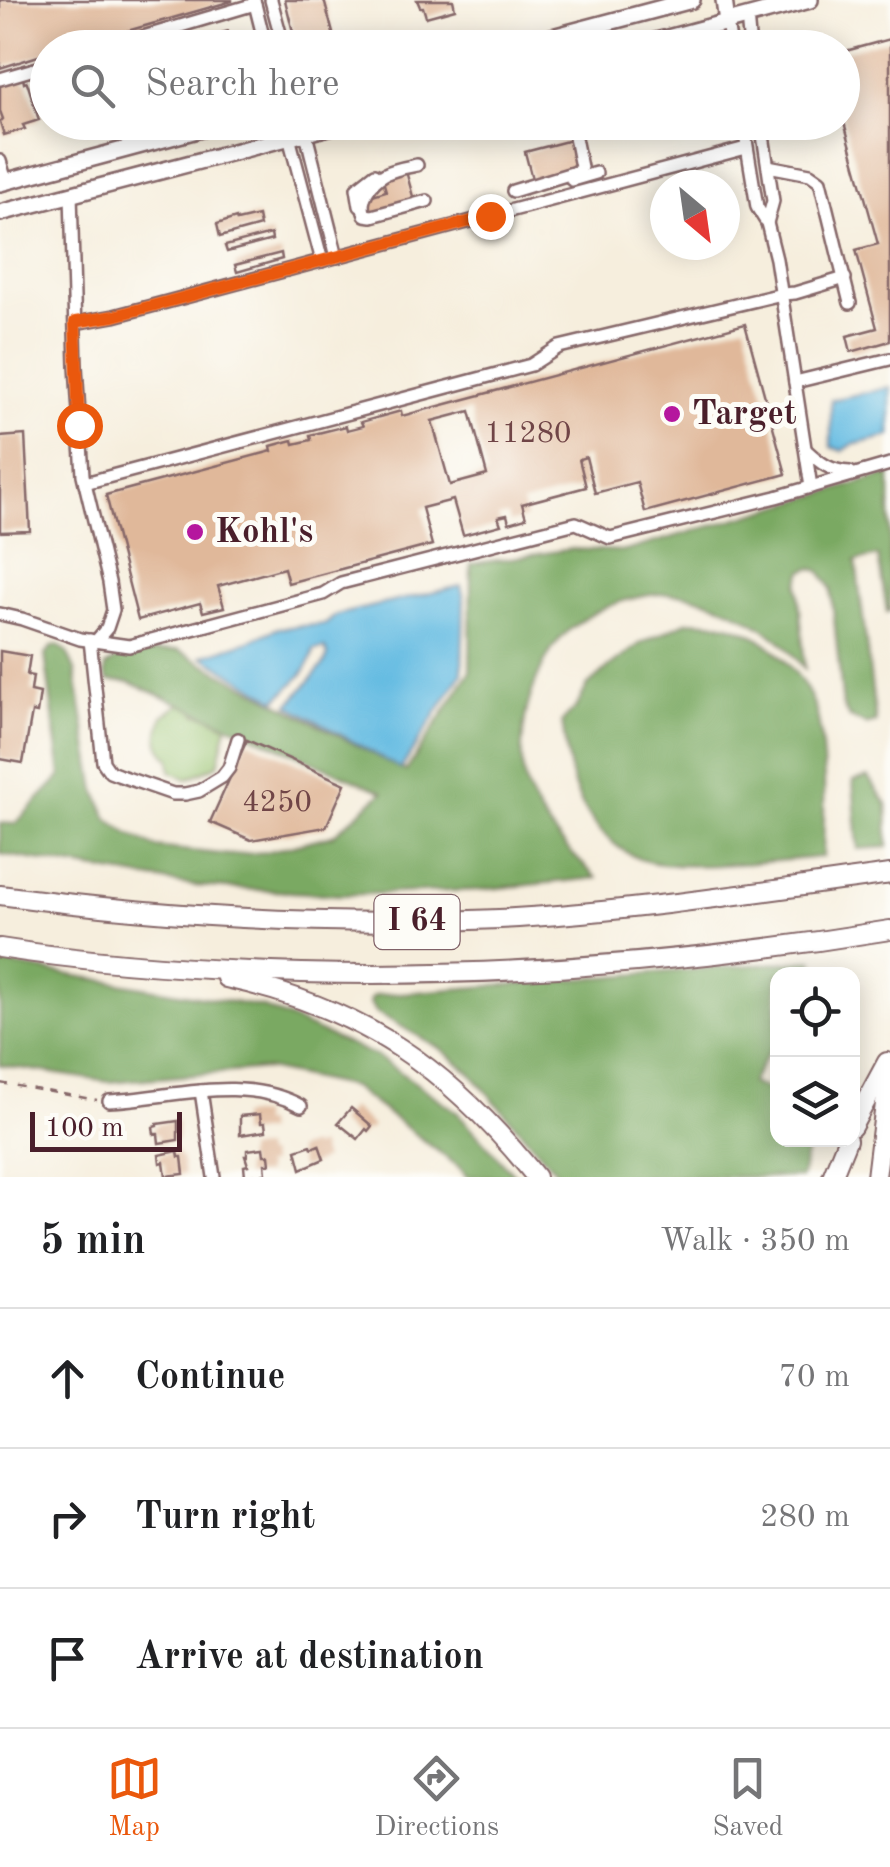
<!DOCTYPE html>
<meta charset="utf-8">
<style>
:root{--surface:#fff;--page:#f6f6f6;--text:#202124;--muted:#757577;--line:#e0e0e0;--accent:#ea580c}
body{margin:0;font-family:"Old Standard TT",serif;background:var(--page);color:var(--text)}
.controls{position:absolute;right:30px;bottom:30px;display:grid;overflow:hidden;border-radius:20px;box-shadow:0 5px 25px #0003}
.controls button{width:90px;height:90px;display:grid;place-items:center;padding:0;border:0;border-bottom:2px solid var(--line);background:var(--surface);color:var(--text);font:50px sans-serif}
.compass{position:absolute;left:650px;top:170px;width:90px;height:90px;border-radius:50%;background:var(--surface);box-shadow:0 5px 25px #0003;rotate:151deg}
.scale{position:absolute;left:30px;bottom:25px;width:152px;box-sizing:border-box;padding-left:10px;border:5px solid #4a1f2b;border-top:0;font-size:28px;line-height:35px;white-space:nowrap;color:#4a1f2b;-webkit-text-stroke:8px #fdfcf7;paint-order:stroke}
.stop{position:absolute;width:30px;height:30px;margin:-22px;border:8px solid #ea580c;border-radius:50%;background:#fff}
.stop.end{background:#ea580c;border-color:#fff;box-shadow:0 2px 10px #0008}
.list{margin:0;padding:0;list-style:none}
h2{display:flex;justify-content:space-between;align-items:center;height:130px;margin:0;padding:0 40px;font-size:42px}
h2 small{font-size:32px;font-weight:400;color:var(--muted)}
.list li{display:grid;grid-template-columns:65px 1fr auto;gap:30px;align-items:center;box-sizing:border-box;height:140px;padding:0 40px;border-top:2px solid var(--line)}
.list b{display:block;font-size:38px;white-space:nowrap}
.list em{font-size:32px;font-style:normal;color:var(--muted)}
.icon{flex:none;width:55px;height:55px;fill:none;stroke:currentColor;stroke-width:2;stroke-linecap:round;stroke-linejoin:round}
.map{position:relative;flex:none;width:890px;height:1177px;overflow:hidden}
.search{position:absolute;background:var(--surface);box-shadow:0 5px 25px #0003;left:30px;right:30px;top:30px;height:110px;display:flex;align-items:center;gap:25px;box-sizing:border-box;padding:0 35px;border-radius:55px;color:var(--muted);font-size:38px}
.sheet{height:550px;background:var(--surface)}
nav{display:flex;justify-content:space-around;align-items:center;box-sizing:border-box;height:140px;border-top:2px solid var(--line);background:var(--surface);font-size:28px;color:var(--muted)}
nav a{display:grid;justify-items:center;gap:5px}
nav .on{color:var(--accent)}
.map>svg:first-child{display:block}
.green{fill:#98c36f;stroke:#71714d;stroke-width:2.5}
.forest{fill:#7aa962;stroke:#626446;stroke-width:2.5}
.water{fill:#65bce2;stroke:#586e86;stroke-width:2.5}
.building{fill:#e0b89a;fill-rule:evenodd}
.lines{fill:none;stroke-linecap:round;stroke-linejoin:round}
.minor-casing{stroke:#866769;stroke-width:16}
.major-casing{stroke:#866769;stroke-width:20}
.highway-casing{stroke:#866769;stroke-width:22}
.path{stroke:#866769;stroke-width:2.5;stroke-dasharray:8 8;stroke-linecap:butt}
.minor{stroke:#fff;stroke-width:11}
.major{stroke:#fff;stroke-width:15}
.highway{stroke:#fff;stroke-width:18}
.route{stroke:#ea580c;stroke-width:12}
.poi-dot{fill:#b5179e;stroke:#fdfcf7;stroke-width:4}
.labels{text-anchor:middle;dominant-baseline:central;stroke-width:10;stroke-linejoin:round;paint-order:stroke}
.number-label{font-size:30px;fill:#704547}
.shield{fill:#fdfcf7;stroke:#806168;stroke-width:2.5}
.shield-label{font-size:32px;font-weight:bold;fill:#4a1f2b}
.poi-label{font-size:35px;font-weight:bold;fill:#4a1f2b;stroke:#fdfcf7;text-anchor:start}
</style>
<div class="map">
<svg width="890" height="1177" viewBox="0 0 890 1177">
<rect width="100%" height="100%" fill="#fdfcf7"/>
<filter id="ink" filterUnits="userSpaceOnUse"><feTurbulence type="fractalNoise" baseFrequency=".01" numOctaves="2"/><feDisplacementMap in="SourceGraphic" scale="20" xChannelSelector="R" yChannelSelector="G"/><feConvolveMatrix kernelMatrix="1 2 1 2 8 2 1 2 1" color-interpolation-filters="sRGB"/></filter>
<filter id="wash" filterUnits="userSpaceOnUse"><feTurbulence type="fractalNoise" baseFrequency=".0048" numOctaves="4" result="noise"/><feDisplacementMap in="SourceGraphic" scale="40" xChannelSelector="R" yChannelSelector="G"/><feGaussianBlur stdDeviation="2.25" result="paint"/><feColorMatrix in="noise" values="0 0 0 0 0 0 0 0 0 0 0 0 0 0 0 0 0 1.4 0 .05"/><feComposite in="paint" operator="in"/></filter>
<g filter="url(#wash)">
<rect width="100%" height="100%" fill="#f6eedd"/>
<path class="green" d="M186,700l6,3 4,11 12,2 19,10 -9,39 -31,14 -16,-8 -1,-12c-17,-16 -12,-22 -7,-43z"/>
<g class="forest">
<path d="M890,474v137l-3,1 -9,-56 -22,5 20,161 -10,3 -17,-8 -6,-10 -12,-119 -11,-17 -9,-3 -8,3 -5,13 7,85c-10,-11 -19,-25 -31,-33 -24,-18 -54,-33 -83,-40 -43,-9 -98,10 -128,40 -18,17 -34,59 -38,83 -4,26 -6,52 5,76 15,33 41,58 67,83l-118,12 -139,5 -145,-9 -195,-32v-31l15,1 46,-48 -16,-121 8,-9 5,-1 9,7 8,18 21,120 12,29 21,15 26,13 75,8 36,-3 67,-17 50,-43 -254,-110 -21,-1 -3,-8 1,-7 19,-12 53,-4 228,121 64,-99 1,-108 101,-15 53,2z"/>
<path d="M688,621c18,1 36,1 53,8 33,12 71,56 77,90 9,46 6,93 5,138 -44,3 -149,17 -186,1 -26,-12 -47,-35 -58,-60 -11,-24 -13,-51 -17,-76l15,-16 10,-20 21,-18 33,-25z"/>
<polygon points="868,777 887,804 888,847 858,849 853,781"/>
<polygon points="813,960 816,974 778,974 777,1038 751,1083 777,1093 778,1140 809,1140 801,1177 561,1177 469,1072 441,1049 376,1012 370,1004 371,998 377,995"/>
<polygon points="0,963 262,1007 378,1057 456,1111 516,1177 467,1177 459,1167 352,1087 267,1069 109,1082 0,1065"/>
</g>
<g class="water">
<polygon points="890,387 890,436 852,445 843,451 831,447 831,400"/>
<path d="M461,586l3,13 -2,74 -61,96 -112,-64 35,-41 4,-9 -3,-7 -11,2c-4,21 -23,36 -38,50l-74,-44 47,-15 29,-13 48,-4 10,-9z"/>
</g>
<g id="blocks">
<g class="building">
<polygon points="0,0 232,0 232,1 68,48 48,48 48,53 0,68"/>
<polygon points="285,0 324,0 337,48 297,48"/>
<polygon points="417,0 453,0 455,9 426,17 423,7 420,7"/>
<polygon points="228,31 229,36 231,36 234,48 186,48 196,44 195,41"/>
<polygon points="890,39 890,341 851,352 847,336 877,328 856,250 878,244 842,115 842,87 851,84 842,52"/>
<polygon points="23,78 24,83 27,82 39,120 23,125 25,129 4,135 0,122 3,119 0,111 0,85"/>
<polygon points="571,140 578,164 573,165 574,168 532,179 525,152"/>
<polygon points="406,171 415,204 371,216 366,197 386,191 382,177"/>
<polygon points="258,216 260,226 220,237 217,224 236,218 237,221"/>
<polygon points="271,234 272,240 227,252 225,246"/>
<polygon points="281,253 282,259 237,272 235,265"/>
<path d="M745,324l41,150 -141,38 -8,-30 -42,11 -9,-36 -7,2 7,28 -64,17 4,14 -17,5 -2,-8 -9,2 3,8 -38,10 -10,-35 -31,8 10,37 -144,38 -4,-15 -66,18 6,21 -21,5 -3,-9 -62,17 -32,-125 166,-44 -1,-5 22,-6 1,4 17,-4 -1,-5 36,-9 1,4 16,-4 -2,-4 40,-11 1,5zM470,411l17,64 -37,10 -18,-64z"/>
<polygon points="25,435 30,531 0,532 0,437"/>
<polygon points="0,651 30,656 27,675 33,676 31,691 40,693 37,713 32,712 23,763 0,759"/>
<polygon points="247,740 345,784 326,827 251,840 210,822"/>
<polygon points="351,1108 372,1126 368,1131 366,1129 358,1139 338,1123"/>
<polygon points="260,1114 261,1123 265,1123 266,1131 240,1135 240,1116"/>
<polygon points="178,1121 178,1140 159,1143 158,1134 154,1134 153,1127 157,1126 157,1124"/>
<polygon points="311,1145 312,1148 319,1145 324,1159 301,1169 296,1150"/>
<polygon points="263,1148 264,1155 269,1155 270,1164 265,1164 266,1174 245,1176 244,1166 248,1165 245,1156 247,1156 247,1150"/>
<polygon points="178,1151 179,1157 182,1157 184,1174 166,1176 164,1162 160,1163 159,1155"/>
</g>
</g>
</g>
<g filter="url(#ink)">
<use href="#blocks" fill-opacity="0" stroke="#866769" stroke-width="2.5"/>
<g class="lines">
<g class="minor-casing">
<g id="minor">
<polyline points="254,0 266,48"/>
<polyline points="271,0 284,48"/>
<polyline points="747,16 750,48"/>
<polyline points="727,22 731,48"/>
<polyline points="106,48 255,4"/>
<polyline points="0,79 48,65"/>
<polyline points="285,122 322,261"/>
<polyline points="303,122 337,257"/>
<polyline points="743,122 757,207 767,223 776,259 811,487"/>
<polyline points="761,122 773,201 767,223"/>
<polyline points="0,161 6,181"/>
<path d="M417,165c-10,2 -23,4 -32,9 -14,8 -27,26 -20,41l7,1 55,-15"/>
<polyline points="768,166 810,174 820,181 850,303"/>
<polyline points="572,180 596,173"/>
<polyline points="513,191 579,171 581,167 572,123"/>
<polyline points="71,194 76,366 83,475 109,582 113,610 107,628 96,641"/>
<polyline points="360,206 357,188 375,174"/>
<polyline points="75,323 114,316 746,148"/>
<polyline points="795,382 890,359"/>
<path d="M806,450c14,13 24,21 44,22"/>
<polyline points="85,483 531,365 559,347 782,294 795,293 845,278"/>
<polyline points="0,614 22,619 80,639 129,646 323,594 341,583 576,523 610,538 776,497 890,464"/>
<polyline points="90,640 103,762 110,772 118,775 173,794 185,794 199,791 222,777 229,768 238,739"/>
<polyline points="201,1091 214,1177"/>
<path d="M109,1101c63,-3 133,-27 192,5"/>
</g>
</g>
<g class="major-casing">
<g id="major">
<polyline points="724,0 727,22"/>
<polyline points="511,48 692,0"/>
<polyline points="630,48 810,0"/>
<polyline points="0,183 227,122"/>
<polyline points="0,213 348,122"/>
</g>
</g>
<g class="highway-casing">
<g id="highway">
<path d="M0,895c165,22 332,32 499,24 131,-7 261,-27 391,-45"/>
<path d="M0,948c100,16 201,22 302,25 197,5 393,-11 588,-43"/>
<path d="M226,978c137,30 223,90 310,199"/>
<polyline points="852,1127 887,1062"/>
<polyline points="832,1177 847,1140"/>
<polyline points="876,1177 890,1063"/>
</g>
</g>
<polyline class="path" points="0,1083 97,1100"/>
<use href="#minor" class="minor"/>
<use href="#major" class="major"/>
<use href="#highway" class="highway"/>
</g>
</g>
<g class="lines" filter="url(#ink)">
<polyline class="route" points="79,425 75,322 114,316 490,216"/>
</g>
<g class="poi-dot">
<circle cx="672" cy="414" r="10"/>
<circle cx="195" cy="532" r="10"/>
</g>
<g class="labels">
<g class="number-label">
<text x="528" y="434">11280</text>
<text x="277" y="803">4250</text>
</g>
<rect class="shield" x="374.5" y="895" width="85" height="54" rx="8"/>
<g class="shield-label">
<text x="417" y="922">I 64</text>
</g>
<g class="poi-label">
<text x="692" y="414">Target</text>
<text x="215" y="532">Kohl's</text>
</g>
</g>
</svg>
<div class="controls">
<button><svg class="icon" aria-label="locate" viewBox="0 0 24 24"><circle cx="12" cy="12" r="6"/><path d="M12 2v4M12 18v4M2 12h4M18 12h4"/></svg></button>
<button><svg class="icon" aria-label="layers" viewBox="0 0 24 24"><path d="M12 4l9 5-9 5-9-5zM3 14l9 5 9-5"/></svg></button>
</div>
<svg class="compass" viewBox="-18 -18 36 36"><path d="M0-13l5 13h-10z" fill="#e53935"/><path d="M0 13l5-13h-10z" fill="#757577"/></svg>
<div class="scale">100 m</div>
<div class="stop" style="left:79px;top:425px"></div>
<div class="stop end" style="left:490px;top:216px"></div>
<div class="search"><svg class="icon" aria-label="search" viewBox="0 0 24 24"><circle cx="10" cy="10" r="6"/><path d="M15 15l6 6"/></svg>Search here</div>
</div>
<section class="sheet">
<h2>5 min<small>Walk · 350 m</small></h2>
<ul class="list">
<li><svg class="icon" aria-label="ahead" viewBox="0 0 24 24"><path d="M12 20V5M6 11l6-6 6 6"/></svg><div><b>Continue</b></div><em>70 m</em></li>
<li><svg class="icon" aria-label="right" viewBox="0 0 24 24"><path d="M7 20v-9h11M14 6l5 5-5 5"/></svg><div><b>Turn right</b></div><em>280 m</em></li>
<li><svg class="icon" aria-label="arrive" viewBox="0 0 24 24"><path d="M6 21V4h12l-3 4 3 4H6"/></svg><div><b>Arrive at destination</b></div></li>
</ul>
</section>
<nav>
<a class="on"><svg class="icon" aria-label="map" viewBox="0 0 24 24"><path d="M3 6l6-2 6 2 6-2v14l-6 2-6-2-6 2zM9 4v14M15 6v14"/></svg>Map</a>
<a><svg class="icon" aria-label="directions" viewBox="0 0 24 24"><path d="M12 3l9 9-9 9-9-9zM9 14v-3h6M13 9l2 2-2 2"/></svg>Directions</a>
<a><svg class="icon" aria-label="saved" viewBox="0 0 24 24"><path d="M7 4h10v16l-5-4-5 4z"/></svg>Saved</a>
</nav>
